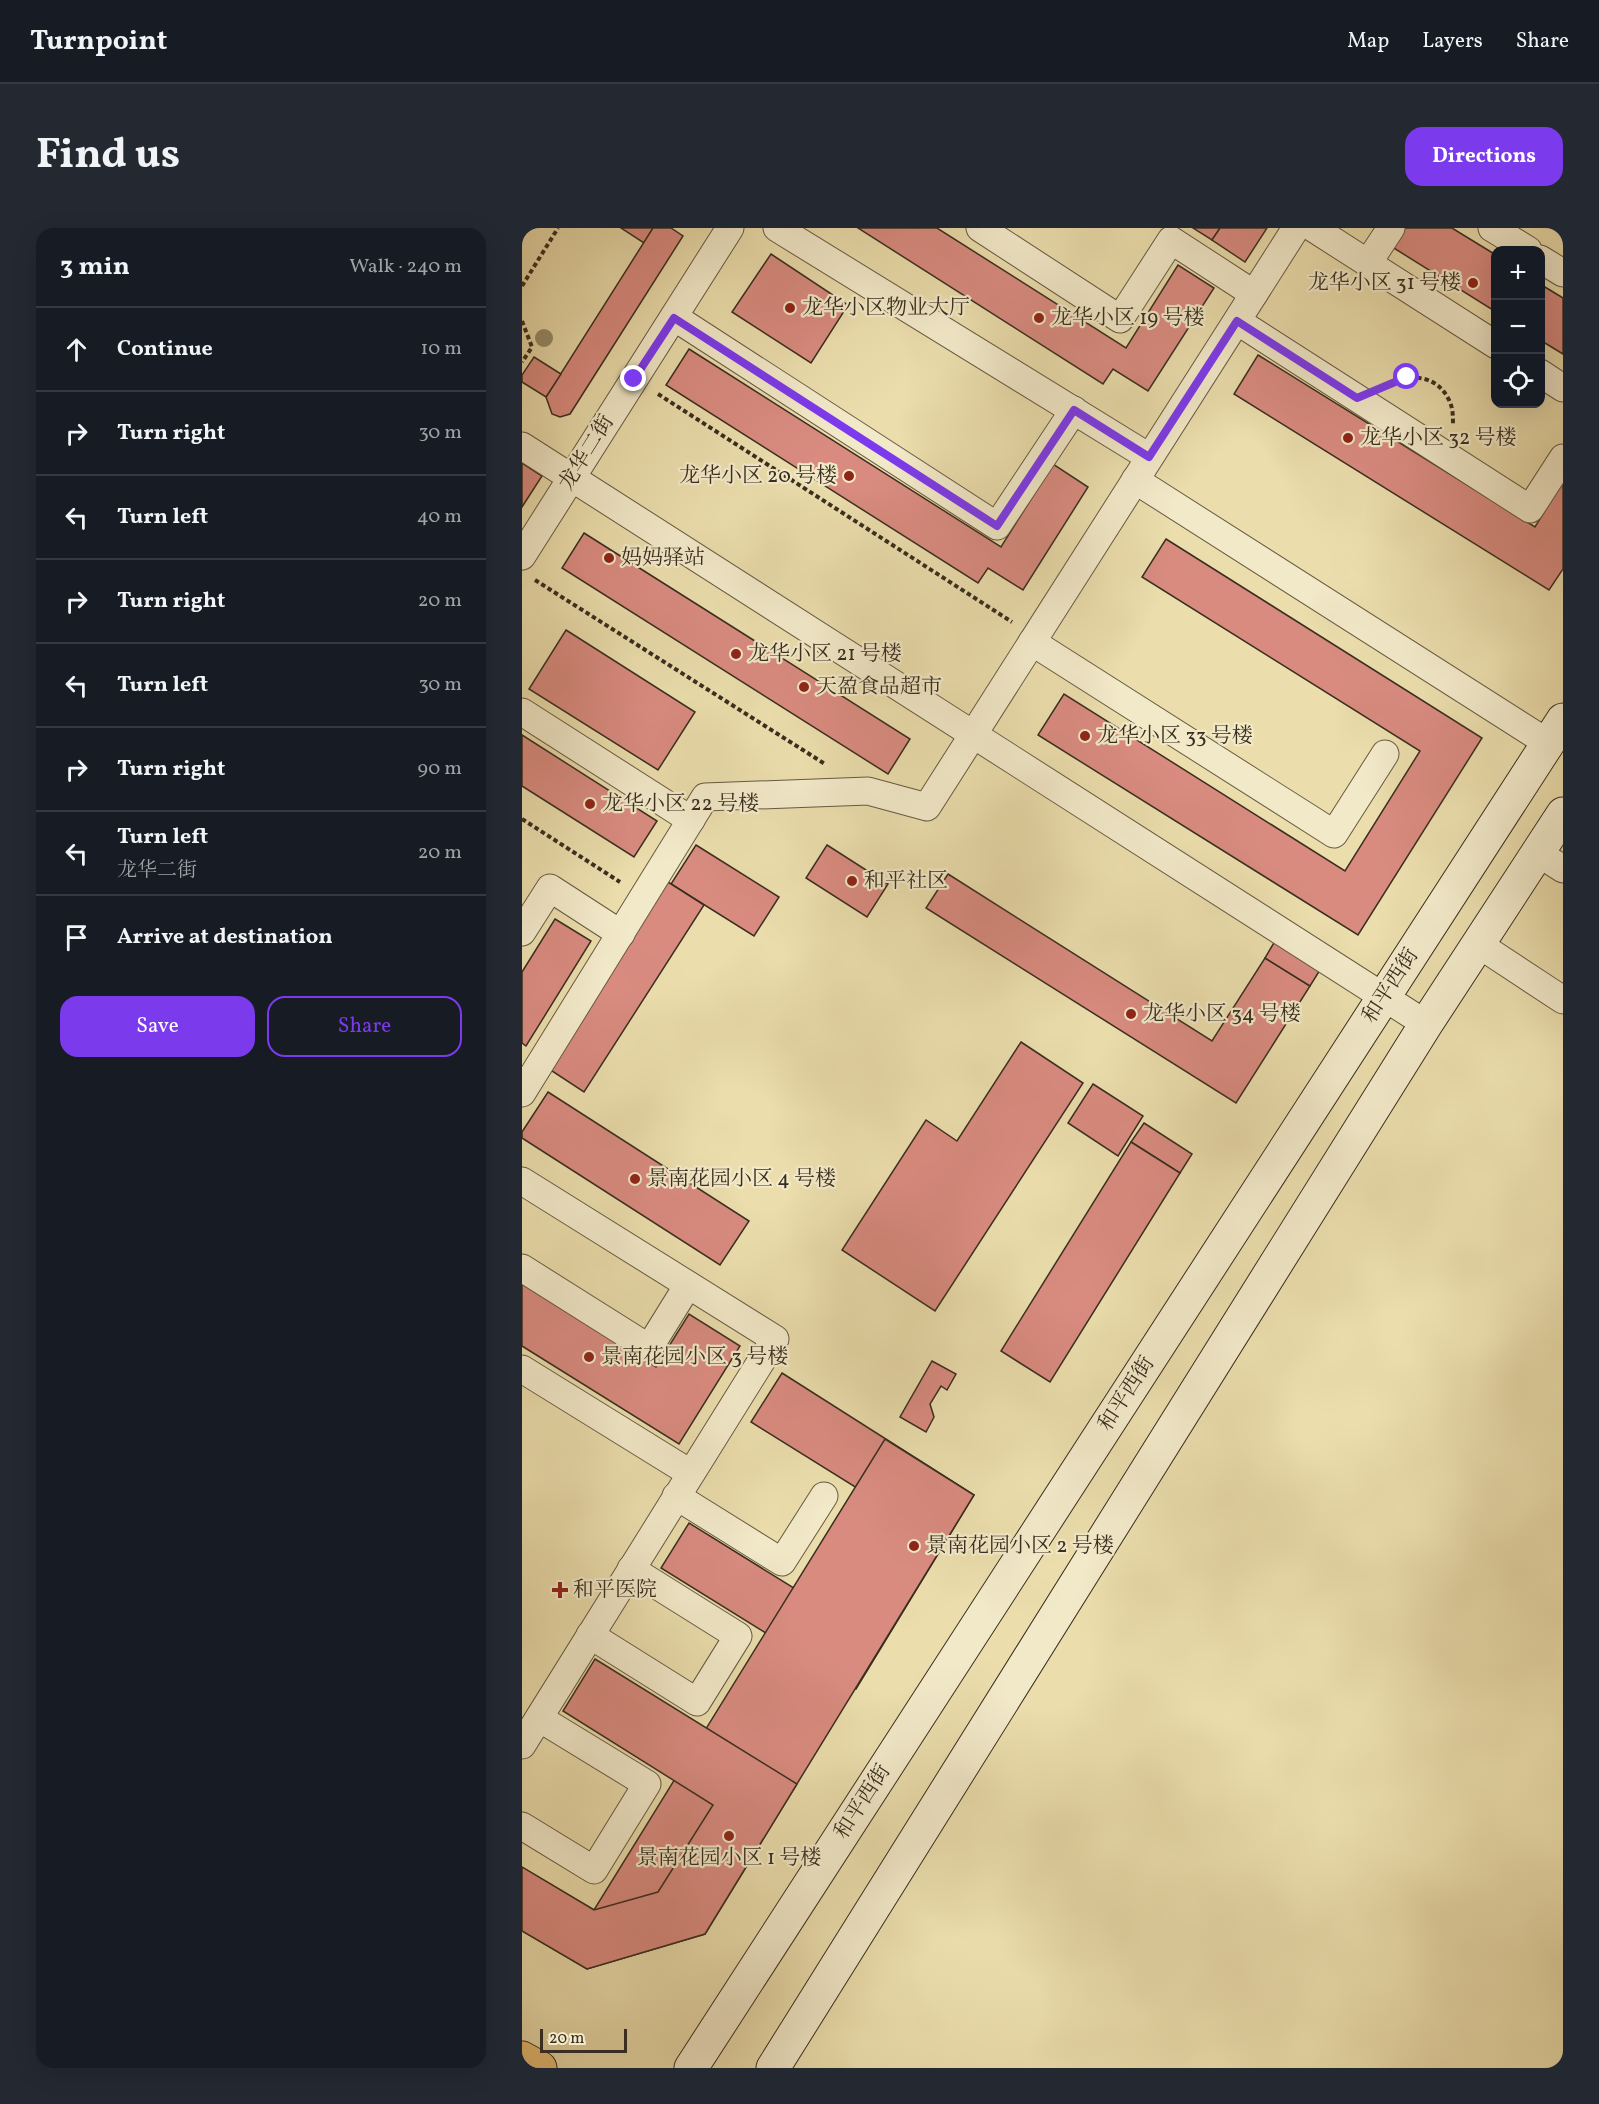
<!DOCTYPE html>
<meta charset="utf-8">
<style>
:root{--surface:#171b24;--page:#242831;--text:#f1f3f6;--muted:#9ea1a6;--line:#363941;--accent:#7c3aed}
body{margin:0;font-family:Vollkorn,"Noto Serif SC",serif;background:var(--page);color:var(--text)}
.controls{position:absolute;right:18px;top:18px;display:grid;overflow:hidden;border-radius:12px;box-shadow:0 6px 24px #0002}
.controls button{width:54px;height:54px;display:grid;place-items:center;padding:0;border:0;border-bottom:2px solid var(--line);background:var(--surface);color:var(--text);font:30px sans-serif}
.scale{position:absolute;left:18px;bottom:15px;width:87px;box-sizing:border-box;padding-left:6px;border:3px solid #392e1f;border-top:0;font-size:16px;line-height:21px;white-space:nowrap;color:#392e1f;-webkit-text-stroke:4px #f2e9c9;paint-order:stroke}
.stop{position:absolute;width:18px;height:18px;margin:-14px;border:4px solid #7c3aed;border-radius:50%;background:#fff}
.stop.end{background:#7c3aed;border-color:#fff;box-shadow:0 2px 6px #0008}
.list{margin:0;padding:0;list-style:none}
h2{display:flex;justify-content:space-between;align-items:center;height:78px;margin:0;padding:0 24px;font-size:26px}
h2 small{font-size:20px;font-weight:400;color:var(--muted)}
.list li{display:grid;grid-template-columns:39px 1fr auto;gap:18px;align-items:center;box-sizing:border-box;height:84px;padding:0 24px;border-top:2px solid var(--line)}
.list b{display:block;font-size:22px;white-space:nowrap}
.list p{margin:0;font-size:20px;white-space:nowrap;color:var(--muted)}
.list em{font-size:20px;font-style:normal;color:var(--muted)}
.actions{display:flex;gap:12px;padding:18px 24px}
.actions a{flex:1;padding:14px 0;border:2px solid var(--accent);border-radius:18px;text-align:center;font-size:21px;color:var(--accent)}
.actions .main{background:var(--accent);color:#fff}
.icon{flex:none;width:33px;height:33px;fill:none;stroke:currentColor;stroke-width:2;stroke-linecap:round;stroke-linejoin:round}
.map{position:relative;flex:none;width:1041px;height:1840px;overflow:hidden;border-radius:18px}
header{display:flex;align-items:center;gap:36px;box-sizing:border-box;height:84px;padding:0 30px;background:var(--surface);border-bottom:2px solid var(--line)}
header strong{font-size:28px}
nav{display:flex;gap:33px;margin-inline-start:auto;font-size:21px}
.intro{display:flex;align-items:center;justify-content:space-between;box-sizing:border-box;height:144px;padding:0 36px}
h1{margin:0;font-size:42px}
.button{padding:15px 27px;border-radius:18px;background:var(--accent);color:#fff;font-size:21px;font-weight:700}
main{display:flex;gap:36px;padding:0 36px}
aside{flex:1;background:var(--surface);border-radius:18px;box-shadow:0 6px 24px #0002}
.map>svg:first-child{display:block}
.building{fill:#d98b80;stroke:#392e1f;stroke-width:1.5}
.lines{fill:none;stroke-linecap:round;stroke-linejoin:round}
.minor-casing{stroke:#665a42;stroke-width:29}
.secondary-casing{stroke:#392e1f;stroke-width:35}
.primary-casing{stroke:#392e1f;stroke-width:35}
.path{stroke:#392e1f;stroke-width:4;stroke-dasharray:4.5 3;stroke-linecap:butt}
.minor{stroke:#f2e9c9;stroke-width:27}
.secondary{stroke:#f2e9c9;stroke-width:33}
.primary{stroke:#e6be76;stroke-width:33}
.tree{fill:#968d6b}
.route{stroke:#7c3aed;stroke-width:8}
.poi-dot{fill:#8f2418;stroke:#f2e9c9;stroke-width:2}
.labels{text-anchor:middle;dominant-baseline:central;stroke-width:4.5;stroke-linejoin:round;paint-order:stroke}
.poi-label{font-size:21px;fill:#392e1f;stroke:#f2e9c9;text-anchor:start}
.street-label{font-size:21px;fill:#392e1f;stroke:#f2e9c9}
</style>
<header>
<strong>Turnpoint</strong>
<nav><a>Map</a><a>Layers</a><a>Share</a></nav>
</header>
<div class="intro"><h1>Find us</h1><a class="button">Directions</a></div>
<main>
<aside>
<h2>3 min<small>Walk · 240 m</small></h2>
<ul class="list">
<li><svg class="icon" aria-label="ahead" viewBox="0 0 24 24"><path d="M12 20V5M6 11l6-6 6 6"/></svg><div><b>Continue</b></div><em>10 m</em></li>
<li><svg class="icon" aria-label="right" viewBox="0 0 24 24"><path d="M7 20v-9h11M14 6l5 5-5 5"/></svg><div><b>Turn right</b></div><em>30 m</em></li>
<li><svg class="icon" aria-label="left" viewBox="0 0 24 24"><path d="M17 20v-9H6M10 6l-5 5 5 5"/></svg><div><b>Turn left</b></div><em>40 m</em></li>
<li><svg class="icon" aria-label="right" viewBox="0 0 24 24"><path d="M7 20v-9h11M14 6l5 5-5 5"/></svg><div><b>Turn right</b></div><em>20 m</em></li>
<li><svg class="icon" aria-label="left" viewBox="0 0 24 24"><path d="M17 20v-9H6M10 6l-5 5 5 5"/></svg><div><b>Turn left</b></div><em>30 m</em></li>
<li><svg class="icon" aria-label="right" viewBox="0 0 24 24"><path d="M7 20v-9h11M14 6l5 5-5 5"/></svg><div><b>Turn right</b></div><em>90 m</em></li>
<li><svg class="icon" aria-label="left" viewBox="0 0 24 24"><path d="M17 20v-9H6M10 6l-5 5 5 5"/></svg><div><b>Turn left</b><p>龙华二街</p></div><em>20 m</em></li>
<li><svg class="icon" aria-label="arrive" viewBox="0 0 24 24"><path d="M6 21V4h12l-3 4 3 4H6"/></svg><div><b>Arrive at destination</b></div></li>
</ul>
<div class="actions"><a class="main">Save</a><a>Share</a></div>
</aside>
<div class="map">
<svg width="1041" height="1840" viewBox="0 0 1041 1840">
<rect width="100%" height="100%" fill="#ebddac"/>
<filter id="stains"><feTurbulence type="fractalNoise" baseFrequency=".00333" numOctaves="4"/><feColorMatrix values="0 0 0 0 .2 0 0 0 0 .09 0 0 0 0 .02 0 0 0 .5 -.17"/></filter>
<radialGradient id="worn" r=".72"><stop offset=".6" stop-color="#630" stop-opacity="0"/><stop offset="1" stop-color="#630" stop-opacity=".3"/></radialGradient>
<g class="building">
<polygon points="99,0 131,0 122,15"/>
<polygon points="131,0 149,0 161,8 48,186 38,189 30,186 24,169"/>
<polygon points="336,0 415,0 604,120 656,37 692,60 626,163 591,141 581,156"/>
<polygon points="671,0 698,0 690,12"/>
<polygon points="698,0 745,0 723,34 690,12"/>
<polygon points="878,0 930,0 974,27 974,84 867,17"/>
<polygon points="249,26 326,77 289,135 210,84"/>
<polygon points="1018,56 1041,70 1041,126 1018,112"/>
<polygon points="167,121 479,319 531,236 566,259 501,362 466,340 456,355 144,157"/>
<polygon points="736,127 1013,299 1041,253 1041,341 1027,362 712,166"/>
<polygon points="12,129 39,146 24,169 0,154 0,147"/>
<polygon points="0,235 20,248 0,279"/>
<polygon points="62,305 388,511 366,546 40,340"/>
<polygon points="644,311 960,510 836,707 516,507 542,466 823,643 898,523 620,349"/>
<polygon points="44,402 173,484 136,542 7,461"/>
<polygon points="0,507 135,593 112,629 0,558"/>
<polygon points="174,617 257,669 232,708 149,656"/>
<polygon points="305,617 366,656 345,689 284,650"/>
<polygon points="426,646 690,813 743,730 788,758 714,875 404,680"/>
<polygon points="146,654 182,677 62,864 27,841"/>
<polygon points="33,691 69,713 4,818 0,815 0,744"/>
<polygon points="753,713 798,742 788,758 743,730"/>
<polygon points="499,814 561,855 413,1083 320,1022 404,892 435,913"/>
<polygon points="571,856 621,888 596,928 546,895"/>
<polygon points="26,864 227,993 198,1037 0,910 0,904"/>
<polygon points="622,895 670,926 658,945 609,914"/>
<polygon points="609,914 658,945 528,1154 479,1123"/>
<polygon points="0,1055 134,1139 167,1086 218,1118 157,1216 0,1118"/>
<polygon points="410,1133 434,1146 425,1162 419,1158 408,1176 412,1189 404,1204 378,1189"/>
<polygon points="260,1145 452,1267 334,1461 139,1340 167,1295 317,1388 380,1288 229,1194"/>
<polygon points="363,1211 452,1267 183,1706 65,1741 0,1703 0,1639 72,1682"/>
<polygon points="73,1431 275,1556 183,1706 65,1741 0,1703 0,1639 72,1682 136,1664 191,1577 41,1483"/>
</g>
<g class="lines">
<g class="minor-casing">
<g id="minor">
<polyline points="255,0 627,229"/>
<polyline points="458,0 598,91 649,12 732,66"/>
<polyline points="791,0 974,117"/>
<polyline points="970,0 1006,22"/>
<polyline points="1018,31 1041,45"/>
<polyline points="846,35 869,0"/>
<polyline points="152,89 475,298 552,182"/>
<polyline points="715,93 1008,281 1041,230"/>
<polyline points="1018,145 1041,160"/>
<polyline points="0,218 904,796"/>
<polyline points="613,252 1026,515"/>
<polyline points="0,328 208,0"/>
<polyline points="510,414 812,606 863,526"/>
<polyline points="0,484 169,592"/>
<polyline points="1016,625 1041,641"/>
<polyline points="0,704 28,660 99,706"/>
<polyline points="956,716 1041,772"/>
<polyline points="0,865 183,569 346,563 405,579 774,0"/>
<polyline points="0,953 253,1111 0,1517"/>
<polyline points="0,1040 127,1120 166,1057"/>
<polyline points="0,1141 168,1245"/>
<polyline points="154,1268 260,1334 302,1268"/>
<polyline points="68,1407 175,1474 216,1408 109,1341"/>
<polyline points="0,1598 72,1642 125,1556 17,1490"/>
</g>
</g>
<g class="secondary-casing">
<g id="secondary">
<polyline points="169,1840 1041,492"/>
<polyline points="251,1840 904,796 1041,586"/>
</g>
</g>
<g class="primary-casing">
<polyline id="primary" points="0,1830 18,1840"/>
</g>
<g class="path">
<polyline points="0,58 36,0"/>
<polyline points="0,93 10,119 0,134"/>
<path d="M866,156c24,-11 50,-9 62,18 3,7 3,16 3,24"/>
<polyline points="136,166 490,394"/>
<polyline points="13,352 303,536"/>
<polyline points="0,591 98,654"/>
</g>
<use href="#minor" class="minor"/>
<use href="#secondary" class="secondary"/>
<use href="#primary" class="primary"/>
</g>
<circle class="tree" cx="22" cy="110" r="9"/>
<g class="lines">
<polyline class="route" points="112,151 152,90 475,298 552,182 627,229 715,93 835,170 885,149"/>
</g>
<g class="poi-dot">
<circle cx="951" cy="55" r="6"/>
<circle cx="268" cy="80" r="6"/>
<circle cx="517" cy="90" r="6"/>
<circle cx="826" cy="210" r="6"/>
<circle cx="327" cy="248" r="6"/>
<circle cx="87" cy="330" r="6"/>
<circle cx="214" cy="426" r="6"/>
<circle cx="282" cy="459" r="6"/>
<circle cx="563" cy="508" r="6"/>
<circle cx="68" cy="576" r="6"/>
<circle cx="330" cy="653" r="6"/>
<circle cx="609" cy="786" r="6"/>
<circle cx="113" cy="951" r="6"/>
<circle cx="67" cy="1129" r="6"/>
<circle cx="392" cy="1318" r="6"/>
<path d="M35 1353h6v6h6v6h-6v6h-6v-6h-6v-6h6z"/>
<circle cx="207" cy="1608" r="6"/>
</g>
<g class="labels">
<g class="poi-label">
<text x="939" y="55" text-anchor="end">龙华小区 31 号楼</text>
<text x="280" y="80">龙华小区物业大厅</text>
<text x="529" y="90">龙华小区 19 号楼</text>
<text x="838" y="210">龙华小区 32 号楼</text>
<text x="315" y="248" text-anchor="end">龙华小区 20 号楼</text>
<text x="99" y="330">妈妈驿站</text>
<text x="226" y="426">龙华小区 21 号楼</text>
<text x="294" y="459">天盈食品超市</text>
<text x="575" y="508">龙华小区 33 号楼</text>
<text x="80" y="576">龙华小区 22 号楼</text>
<text x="342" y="653">和平社区</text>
<text x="621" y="786">龙华小区 34 号楼</text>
<text x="125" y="951">景南花园小区 4 号楼</text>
<text x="79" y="1129">景南花园小区 3 号楼</text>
<text x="404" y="1318">景南花园小区 2 号楼</text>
<text x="51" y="1362">和平医院</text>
<text x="207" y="1630" text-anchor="middle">景南花园小区 1 号楼</text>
</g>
<g class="street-label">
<text transform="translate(65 225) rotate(-58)">龙华二街</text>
<text transform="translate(869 758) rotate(-57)">和平西街</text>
<text transform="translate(605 1166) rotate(-57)">和平西街</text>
<text transform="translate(341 1574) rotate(-57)">和平西街</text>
</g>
</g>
<rect width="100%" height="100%" filter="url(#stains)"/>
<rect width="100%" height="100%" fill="url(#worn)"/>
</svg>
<div class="controls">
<button>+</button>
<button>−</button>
<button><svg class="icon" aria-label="locate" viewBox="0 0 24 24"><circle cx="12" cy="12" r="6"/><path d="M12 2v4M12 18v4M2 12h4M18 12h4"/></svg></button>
</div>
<div class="scale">20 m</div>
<div class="stop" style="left:885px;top:149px"></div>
<div class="stop end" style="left:112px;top:151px"></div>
</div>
</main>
